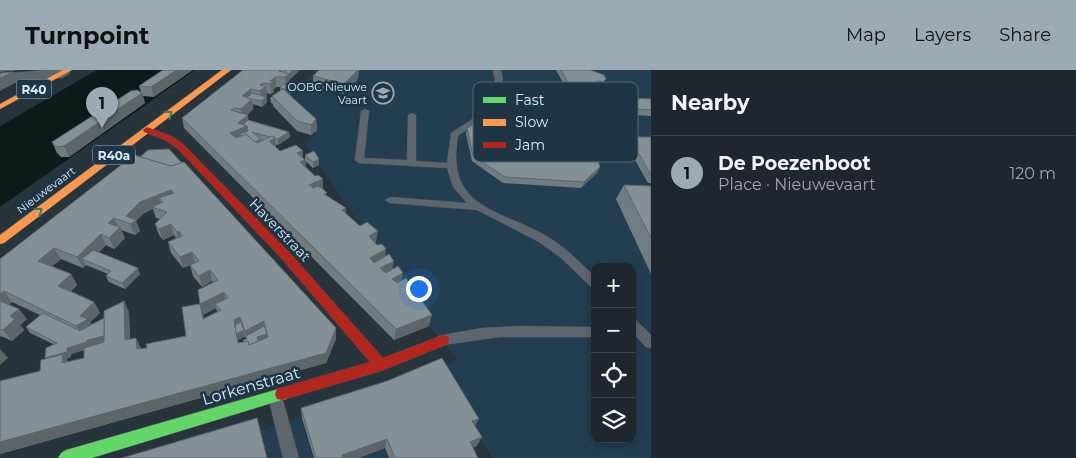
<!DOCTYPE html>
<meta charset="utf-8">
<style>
:root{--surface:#1d272d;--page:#2a3339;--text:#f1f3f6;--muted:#a0a5aa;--line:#3b4449;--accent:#9caab3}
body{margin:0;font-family:Montserrat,sans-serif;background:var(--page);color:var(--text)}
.controls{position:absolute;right:15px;bottom:15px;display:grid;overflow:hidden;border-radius:10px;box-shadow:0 2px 8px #0003}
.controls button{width:45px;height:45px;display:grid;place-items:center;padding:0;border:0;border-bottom:1px solid var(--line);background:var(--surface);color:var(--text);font:25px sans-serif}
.you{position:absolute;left:418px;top:218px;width:18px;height:18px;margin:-12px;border:4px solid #fff;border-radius:50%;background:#1a73e8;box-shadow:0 0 0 8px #1a73e833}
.badge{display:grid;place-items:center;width:32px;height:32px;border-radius:50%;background:var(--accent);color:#111;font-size:16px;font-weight:700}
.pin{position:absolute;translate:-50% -41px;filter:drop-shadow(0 1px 2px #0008)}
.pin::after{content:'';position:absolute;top:26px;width:18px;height:15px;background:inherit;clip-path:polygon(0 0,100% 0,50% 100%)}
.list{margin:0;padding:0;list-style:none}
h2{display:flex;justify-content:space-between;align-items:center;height:65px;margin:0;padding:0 20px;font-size:21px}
h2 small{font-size:16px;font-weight:400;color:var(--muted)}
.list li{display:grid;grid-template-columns:32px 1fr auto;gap:15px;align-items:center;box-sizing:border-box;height:75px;padding:0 20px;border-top:1px solid var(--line)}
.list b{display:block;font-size:19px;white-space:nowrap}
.list p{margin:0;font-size:16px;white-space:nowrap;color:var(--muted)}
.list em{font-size:16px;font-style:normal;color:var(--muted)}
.icon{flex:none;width:28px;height:28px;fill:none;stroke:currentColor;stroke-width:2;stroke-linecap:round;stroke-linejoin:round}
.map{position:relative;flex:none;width:651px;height:388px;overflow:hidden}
header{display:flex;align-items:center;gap:30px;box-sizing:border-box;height:70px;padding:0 25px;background:var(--accent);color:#111}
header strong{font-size:24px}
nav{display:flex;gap:28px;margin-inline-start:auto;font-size:18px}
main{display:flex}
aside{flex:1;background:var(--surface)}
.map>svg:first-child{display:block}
.built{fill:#223e50;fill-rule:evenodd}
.water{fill:#0c1b19}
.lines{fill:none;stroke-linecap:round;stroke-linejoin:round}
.lane-casing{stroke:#455158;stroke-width:1}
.street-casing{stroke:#455158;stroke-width:1}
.fast-casing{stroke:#455158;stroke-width:1}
.slow-casing{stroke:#455158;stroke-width:1}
.jam-casing{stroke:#455158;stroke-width:1}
.lane{fill:#5e666d;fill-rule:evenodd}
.street{fill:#5e666d;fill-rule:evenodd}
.fast{fill:#63d668;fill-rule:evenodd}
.slow{fill:#ff974d;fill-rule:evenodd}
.jam{fill:#b3261e;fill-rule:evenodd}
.wall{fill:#717c80;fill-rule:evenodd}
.shaded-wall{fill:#5c6568}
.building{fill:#839095;stroke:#5c6568;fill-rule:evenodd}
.oneway{stroke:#3d7d55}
.labels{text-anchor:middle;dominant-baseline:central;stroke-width:5;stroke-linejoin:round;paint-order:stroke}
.far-poi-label{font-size:11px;fill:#dbe9f3;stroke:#1e3545;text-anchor:end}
.far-street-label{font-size:11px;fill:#dbe9f3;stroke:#1e3545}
.shield{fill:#1e3545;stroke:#a2b3bf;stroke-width:1}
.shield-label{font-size:12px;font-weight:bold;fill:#dbe9f3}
.street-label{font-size:14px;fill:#dbe9f3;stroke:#1e3545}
.near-street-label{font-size:16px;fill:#dbe9f3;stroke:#1e3545}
.key{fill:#1e3545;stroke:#576b79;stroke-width:1}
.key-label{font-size:14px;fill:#dbe9f3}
</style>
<header>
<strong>Turnpoint</strong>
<nav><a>Map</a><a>Layers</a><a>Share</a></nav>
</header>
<main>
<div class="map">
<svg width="651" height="388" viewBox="0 0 651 388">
<rect width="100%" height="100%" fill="#27343c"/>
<g class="built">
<path d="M316,0h335v388h-159l-54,-89 19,-10 -28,-33 -56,-82 3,-2 -10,-9 -62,-90 12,-13 -32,-31zM595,197h37v172h-37z"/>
<polygon points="364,329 389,388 168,388"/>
</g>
<polygon class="water" points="97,0 195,0 0,137 0,56"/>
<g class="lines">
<g class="lane-casing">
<g id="lane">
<path d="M493,0h8c9,37 -17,47 -43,66 -12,71 37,72 87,99 19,11 35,27 50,42v11l-4,-1 -31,-30 -21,-15 -62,-32 -87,-7 -5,-3 5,-3 77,6 -14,-16 -6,-19 -88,-5 -4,-3 6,-49 4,-2 4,2 -5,47 43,2 1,-45 4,-2 4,2v46l31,2 4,-30c26,-18 51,-26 42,-63z"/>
<polygon points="632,249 636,250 651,265 651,278 646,277 632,262"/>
<polygon points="519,256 595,257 595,267 500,267 443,275 438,274 437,270 438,266 481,258"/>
<polygon points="275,321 280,322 282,327 299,388 283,388 268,327 270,322"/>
</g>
</g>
<g class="street-casing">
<polygon id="street" points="46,0 67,0 70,3 62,8 0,14 0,4"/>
</g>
<g class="fast-casing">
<polygon id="fast" points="282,318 287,319 289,324 287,329 282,330 92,388 58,388 61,383 66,380"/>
</g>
<g class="slow-casing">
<g id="slow">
<polygon points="63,0 72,0 0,39 0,34"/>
<polygon points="222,0 231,0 4,173 0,174 0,165"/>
</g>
</g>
<g class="jam-casing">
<polygon id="jam" points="147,57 171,66 183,74 289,182 383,288 443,265 448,266 449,270 448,274 381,301 282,330 277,329 275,324 277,319 370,292 281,188 177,78 165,70 144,62 143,60"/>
</g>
<use href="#lane" class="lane"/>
<use href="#street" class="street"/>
<use href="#fast" class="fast"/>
<use href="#slow" class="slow"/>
<use href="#jam" class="jam"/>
</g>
<g class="wall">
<polygon points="163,0 154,27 143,26 145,33 69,87 61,87 57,83 52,72 141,22 139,16"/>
<polygon points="243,0 300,0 289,10 289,14 288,15 293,21 289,25 316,49 317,60 311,65 297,61 273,36 273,34 271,33 270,28 280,21 280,18 281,17 276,17 274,19 274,22 271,24 266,23 267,32 262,37 253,34 253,39 247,45 248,50 289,62 290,67 278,75 276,74 276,77 280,81 303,81 303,88 305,90 305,85 319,89 319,95 313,98 305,91 306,97 315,106 323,109 323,119 327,126 346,138 346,144 376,172 375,173 393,199 403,203 401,210 429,256 394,270 184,58 182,48"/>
<polygon points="319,0 359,0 358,9 343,24 313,16 313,6"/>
<polygon points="556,0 590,0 604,5 604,14 600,17 606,27 651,29 651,46 615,44 625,60 640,67 651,67 651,113 648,113 635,90 597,88 600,97 597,103 581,118 503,113 472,91 466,64 467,58 590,61"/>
<path d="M134,85l202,184 -10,24 -326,91v-73l40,-10 13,-27 -23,-11 -4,-6 14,-12 -28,-13 -3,2 18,15 -7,6 4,5 -12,11 -11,-5 -1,1v-78zM153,139l3,9 4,1 -5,5 4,11 4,5 11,-5 2,3 -8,4 3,11 12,15 12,-5 -5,2 3,11 9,11 10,-6 2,2 -14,21 -14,32 -39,12h-6l-11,-9 -1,-27 -38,12 -1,-2 10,-9 -6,-11 -23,-11 6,-6 -6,-11 -19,-8 9,-7 22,9 3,-3 22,9 -2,2 3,6 16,7 15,-15 -41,-22 7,-7 8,4 11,-11 -4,-8 14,5 5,-4 -4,-10 8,-8zM216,238l1,4 -13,7 -1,-4zM245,266l1,3 -2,3 -5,1 -1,-3zM84,280v8l-16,4 -2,-3 5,-2v-3z"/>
<polygon points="624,115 651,116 651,204 616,129"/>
<polygon points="301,338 475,356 477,376 472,378 478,388 389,388 385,378 358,388 314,388 302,348"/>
</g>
<g class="shaded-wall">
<polygon points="0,0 20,0 0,2"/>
<polygon points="177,0 193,0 154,27 151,17"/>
<polygon points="293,0 300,0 294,5"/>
<polygon points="293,0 294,5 289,10 289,14 286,17 285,7"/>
<polygon points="358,0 358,9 343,24 344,14"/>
<polygon points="13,2 17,12 0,21 0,8"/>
<polygon points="276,7 276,17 274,19 274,22 271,24 270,11"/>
<polygon points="263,13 263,18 266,16 267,26 261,31 260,15"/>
<polygon points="292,16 293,21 288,25 288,20"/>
<polygon points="251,19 253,39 242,50 241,39 242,26"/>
<polygon points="142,23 145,33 69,87 64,76"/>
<polygon points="266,27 267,32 262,37 261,31"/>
<polygon points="248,45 249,55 249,66 240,64 241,69 231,73 230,63 238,53"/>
<polygon points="316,49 317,60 311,65 311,55"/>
<polygon points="289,62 290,67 278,75 278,69"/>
<polygon points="275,68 276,79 269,71"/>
<polygon points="261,69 262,75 252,73"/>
<polygon points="303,81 303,91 305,90 306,101 301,103 297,83"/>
<polygon points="319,89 319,95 313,98 313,92"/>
<polygon points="600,97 597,103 581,118 584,112"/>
<polygon points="323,109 323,119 309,126 309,115"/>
<polygon points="171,120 174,131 163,132 159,128 162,136 152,137 153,139 144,143 136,151 140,161 135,165 126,146 140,132"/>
<polygon points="346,138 346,149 342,140"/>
<polygon points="114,148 119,159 120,157 125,168 114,179 109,168 108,153"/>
<polygon points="171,154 174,165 163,170 159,159"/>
<polygon points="179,161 182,172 180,173 177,162"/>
<polygon points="378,161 376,172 368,177 369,166"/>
<polygon points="101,164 106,175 89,192 82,189 86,195 83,198 77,187"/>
<polygon points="54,178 61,189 45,202 38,191"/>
<polygon points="386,179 385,190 368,199 370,188"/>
<polygon points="192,182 195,193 183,198 180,187"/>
<polygon points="394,191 392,201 379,209 380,198"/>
<polygon points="138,198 140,204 125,219 122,213"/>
<polygon points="210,200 212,211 202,217 199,206"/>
<polygon points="403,203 401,214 391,220 392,209"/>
<polygon points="71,204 77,215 65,227 58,216"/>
<polygon points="4,221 12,232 3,239 0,235 0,224"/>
<polygon points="224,222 226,233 215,234 216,238 203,245 206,260 203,249 200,234"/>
<polygon points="124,231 129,242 130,281 125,270"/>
<polygon points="94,232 100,243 90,252 95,260 83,266 76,256 80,246"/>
<polygon points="19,239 27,249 20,255 24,260 12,271 3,260 10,246"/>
<polygon points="432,245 429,256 394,270 396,259"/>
<polygon points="240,247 245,266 238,270 241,284 234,250"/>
<polygon points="264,251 265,262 246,266 247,272 245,261"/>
<polygon points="336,258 336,269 326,293 0,384 0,372"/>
<polygon points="267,264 268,270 258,273 257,267"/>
<polygon points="107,266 110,271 71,284 71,287 66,289 70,294 50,294 45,288 67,278 87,270"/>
<polygon points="136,268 141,278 137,279"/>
<polygon points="0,279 8,288 0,295"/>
<polygon points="479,349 474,358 472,351"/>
<polygon points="482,367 477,376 465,381 470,372"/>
<polygon points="387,369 385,378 358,388 342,388 342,385"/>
</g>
<g class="building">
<polygon points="163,0 177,0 151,17 139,16"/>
<polygon points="243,0 281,0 279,1 289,4 285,7 276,7 270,11 273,12 270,14 263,13 260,15 266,16 260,21 251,19 242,26 252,29 241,39 234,38 231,40 248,45 238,53 247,56 230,63 236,68 246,64 257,73 272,66 275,68 269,71 280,81 296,75 303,81 297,83 305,90 300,92 315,106 318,105 323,109 309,115 313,118 318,116 323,119 327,123 324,124 346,138 342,140 360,156 367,152 378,161 369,166 377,175 382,174 386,179 370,188 374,193 389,184 394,191 380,198 386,203 398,196 403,203 392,209 397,213 406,208 432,245 396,259 182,48"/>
<polygon points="286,0 293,0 289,4 284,2"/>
<polygon points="319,0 358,0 344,14 313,6"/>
<polygon points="561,0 590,0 604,5 606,9 603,12 597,11 606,27 651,29 651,40 612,38 625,60 640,67 651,67 651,105 639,84 595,82 600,97 584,112 505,107 473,86 467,58 491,45 557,49 583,61 596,62"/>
<polygon points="13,2 0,8 0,3"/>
<polygon points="284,14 292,16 288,20 280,18"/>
<polygon points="283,19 316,49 311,55 297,51 272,26"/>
<polygon points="137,20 142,23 64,76 56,77 52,72 131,21"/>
<polygon points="252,23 266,27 261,31 247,28"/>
<polygon points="248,50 289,62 278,69 275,68 272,66 270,67 252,62 261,69 255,72 246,64 242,66 240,64 248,61 247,56 243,55"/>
<polygon points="169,79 182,93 171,96 140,87 148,80"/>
<polygon points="314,81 319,89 313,92 305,85"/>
<path d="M134,85l37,11 13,-4 152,166 -10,25 -326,89v-61l40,-10 1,-11 22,-6 -1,9 22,-5v-10l20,-6v-31l20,-10 1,39 11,-2 1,11 10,-1 -1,-4 40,-8 -4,-29 18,-3 -2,-14 20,-10 -8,-10 -11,6 -9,-11 9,-4 -7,-9 -12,5 -12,-15 14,-6 -3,-5 -2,1 -6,-8 -12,5 -4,-5 12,-12 -15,-5 11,-5 -4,-4 15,-5 -3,-3 -31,12 -14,14 10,4 -5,4 -17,-6 -6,5 12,4 -11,11 -8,-4 -24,23 -23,-9 -16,13 33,13 -13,12 36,16 -14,14 8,3 -12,7 -72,-35 -4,3v-35zM224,222l4,6 -13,6 6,6 -18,9 -3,-15zM240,247l5,14 19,-10 4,16 -19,8 -1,-4 -10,2 -4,-23z"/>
<polygon points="624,115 651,116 651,168"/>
<polygon points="93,180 138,198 122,213 106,206 111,201 82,189"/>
<polygon points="0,231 19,239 10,246 15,249 3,260 0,259"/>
<polygon points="43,243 80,261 104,248 104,266 87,270 87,272 67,278 67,282 45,288 46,278 57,273 26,257"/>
<polygon points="241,252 244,260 236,264 235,255"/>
<polygon points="264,256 267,264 257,267 258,271 249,275 248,271 244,272 243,270 247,269 246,266"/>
<polygon points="442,288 479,349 472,351 482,367 470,372 478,388 395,388 387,369 342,385 343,388 316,388 301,338 387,311"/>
<polygon points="257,348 267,388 122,388"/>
</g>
<defs><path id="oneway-chevron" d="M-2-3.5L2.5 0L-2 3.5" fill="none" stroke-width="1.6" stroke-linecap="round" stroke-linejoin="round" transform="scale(1.25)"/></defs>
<g class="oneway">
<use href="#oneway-chevron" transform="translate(169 44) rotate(-37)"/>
<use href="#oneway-chevron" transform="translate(39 141) rotate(-37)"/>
</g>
<defs>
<g id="school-ring" transform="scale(1.125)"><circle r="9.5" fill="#1e3545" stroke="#9caab3" stroke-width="1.5"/><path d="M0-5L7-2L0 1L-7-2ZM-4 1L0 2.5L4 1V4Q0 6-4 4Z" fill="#9caab3"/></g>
</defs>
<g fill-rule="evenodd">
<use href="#school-ring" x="383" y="23"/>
</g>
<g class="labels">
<g class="far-poi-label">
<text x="367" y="17">OOBC Nieuwe<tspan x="367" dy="13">Vaart</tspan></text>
</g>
<g class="far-street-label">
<text transform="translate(46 120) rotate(-37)">Nieuwevaart</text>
</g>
<g class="shield">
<rect x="16.5" y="9.5" width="35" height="19" rx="4"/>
<rect x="93" y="75.5" width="42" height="19" rx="4"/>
</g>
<g class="shield-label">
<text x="34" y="19">R40</text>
<text x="114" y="85">R40a</text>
</g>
<g class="street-label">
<text transform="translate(280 160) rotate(46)">Haverstraat</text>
</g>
<g class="near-street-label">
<text transform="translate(251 316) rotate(-16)">Lorkenstraat</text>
</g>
</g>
<rect x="473" y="12" width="165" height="80" rx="8" class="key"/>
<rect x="483" y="27" width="23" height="6" fill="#63d668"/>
<rect x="483" y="49" width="23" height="7" fill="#ff974d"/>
<rect x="483" y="72" width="23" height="6" fill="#b3261e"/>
<g class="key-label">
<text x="515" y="35">Fast</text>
<text x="515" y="57">Slow</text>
<text x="515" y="80">Jam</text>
</g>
</svg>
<div class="controls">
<button>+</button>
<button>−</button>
<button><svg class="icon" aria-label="locate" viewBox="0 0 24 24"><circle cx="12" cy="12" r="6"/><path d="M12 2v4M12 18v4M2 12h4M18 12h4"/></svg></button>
<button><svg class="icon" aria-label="layers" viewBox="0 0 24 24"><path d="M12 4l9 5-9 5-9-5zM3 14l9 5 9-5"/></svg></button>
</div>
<div class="you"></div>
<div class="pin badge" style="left:102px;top:58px">1</div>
</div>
<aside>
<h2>Nearby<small></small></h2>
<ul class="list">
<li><span class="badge">1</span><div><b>De Poezenboot</b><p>Place · Nieuwevaart</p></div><em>120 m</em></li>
</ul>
</aside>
</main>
